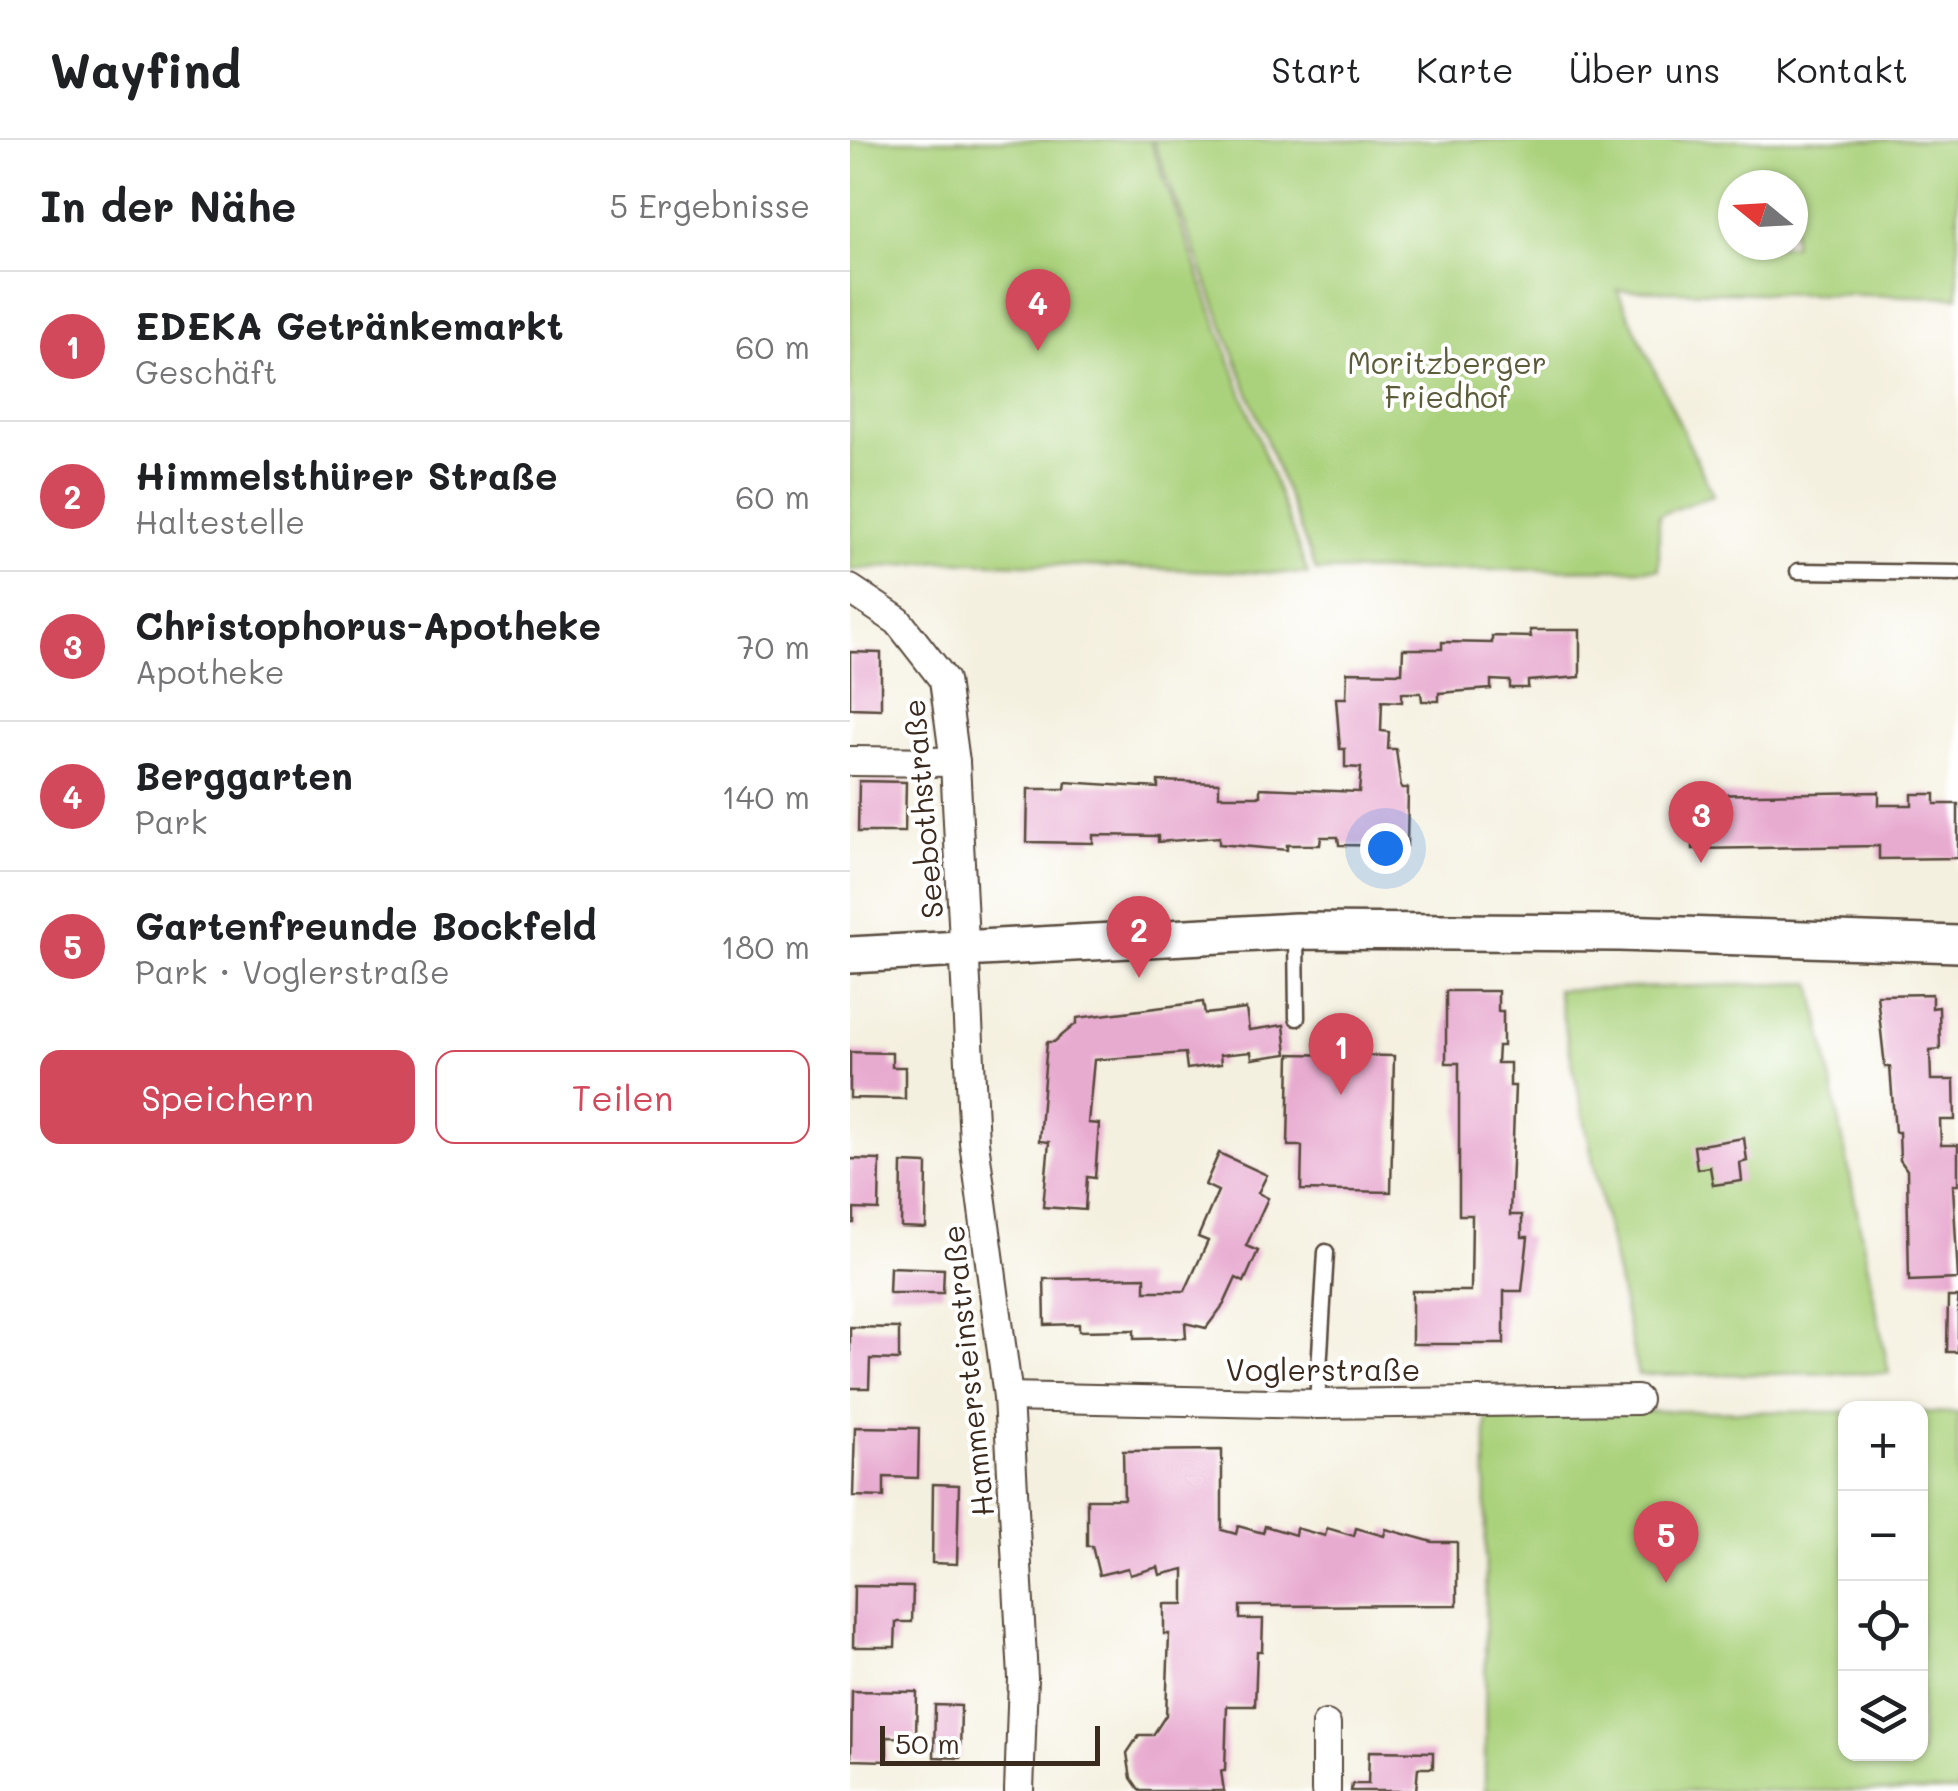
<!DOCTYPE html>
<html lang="de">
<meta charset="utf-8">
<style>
:root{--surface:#fff;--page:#f2f2f2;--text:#202124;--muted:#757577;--line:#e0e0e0;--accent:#d1495b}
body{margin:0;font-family:Mali,sans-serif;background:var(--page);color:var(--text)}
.controls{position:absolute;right:30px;bottom:30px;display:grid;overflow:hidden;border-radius:20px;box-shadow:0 2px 8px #0004}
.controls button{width:90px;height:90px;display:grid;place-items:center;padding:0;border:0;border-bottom:2px solid var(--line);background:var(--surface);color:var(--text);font:50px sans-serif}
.compass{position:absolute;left:868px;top:30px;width:90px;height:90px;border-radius:50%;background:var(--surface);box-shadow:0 2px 8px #0004;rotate:288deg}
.scale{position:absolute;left:30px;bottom:25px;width:220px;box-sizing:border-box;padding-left:10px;border:5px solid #3b2a1e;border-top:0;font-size:28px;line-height:35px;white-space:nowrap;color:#3b2a1e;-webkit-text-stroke:8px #fff;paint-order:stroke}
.you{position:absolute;left:535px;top:708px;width:35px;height:35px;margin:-25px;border:8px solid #fff;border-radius:50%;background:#1a73e8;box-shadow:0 0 0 15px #1a73e833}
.badge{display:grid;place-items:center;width:65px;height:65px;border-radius:50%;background:var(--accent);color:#fff;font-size:32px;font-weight:700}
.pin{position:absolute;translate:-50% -82px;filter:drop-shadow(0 2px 5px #0008)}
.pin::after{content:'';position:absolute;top:52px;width:35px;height:30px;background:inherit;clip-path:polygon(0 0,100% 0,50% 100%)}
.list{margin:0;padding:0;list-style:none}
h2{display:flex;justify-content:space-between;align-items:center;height:130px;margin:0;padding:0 40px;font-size:42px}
h2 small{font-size:32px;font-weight:400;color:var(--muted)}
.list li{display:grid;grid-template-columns:65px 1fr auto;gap:30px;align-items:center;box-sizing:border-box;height:150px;padding:0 40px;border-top:2px solid var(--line)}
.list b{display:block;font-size:38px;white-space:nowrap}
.list p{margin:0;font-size:32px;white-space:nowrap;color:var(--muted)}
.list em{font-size:32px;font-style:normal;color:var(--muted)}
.actions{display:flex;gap:20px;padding:30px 40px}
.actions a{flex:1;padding:22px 0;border:2px solid var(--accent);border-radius:20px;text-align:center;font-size:35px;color:var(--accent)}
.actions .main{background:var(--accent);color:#fff}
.icon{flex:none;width:55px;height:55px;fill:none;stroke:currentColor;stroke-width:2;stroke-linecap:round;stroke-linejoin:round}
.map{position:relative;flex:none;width:1108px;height:1651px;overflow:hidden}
header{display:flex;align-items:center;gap:60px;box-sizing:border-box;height:140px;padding:0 50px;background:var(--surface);border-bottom:2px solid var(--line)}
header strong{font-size:48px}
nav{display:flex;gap:55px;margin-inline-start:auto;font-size:35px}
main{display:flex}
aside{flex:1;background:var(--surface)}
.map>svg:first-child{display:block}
.green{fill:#aad27c;stroke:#727e4d;stroke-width:2.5;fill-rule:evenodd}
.building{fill:#e8abd0}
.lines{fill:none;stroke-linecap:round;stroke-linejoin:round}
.service-casing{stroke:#57483b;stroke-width:19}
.minor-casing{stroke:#57483b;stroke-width:32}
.tertiary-casing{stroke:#57483b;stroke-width:40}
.service{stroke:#fff;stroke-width:14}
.minor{stroke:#fff;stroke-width:28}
.tertiary{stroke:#fff;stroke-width:35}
.labels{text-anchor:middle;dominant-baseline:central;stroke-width:8;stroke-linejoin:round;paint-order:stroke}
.park-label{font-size:30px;fill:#5c5c3a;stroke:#fff}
.street-label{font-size:30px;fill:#3b2a1e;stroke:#fff}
</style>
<header>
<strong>Wayfind</strong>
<nav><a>Start</a><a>Karte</a><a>Über uns</a><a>Kontakt</a></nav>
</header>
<main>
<aside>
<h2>In der Nähe<small>5 Ergebnisse</small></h2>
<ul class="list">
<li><span class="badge">1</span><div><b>EDEKA Getränkemarkt</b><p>Geschäft</p></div><em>60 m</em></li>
<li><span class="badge">2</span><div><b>Himmelsthürer Straße</b><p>Haltestelle</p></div><em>60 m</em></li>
<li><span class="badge">3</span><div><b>Christophorus-Apotheke</b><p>Apotheke</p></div><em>70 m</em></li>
<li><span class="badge">4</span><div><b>Berggarten</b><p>Park</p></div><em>140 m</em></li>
<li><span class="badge">5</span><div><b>Gartenfreunde Bockfeld</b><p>Park · Voglerstraße</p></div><em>180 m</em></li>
</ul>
<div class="actions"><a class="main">Speichern</a><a>Teilen</a></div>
</aside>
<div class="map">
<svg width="1108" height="1651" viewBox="0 0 1108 1651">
<rect width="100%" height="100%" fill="#fff"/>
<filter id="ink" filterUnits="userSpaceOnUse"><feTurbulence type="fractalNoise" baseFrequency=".01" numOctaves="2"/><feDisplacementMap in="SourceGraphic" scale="20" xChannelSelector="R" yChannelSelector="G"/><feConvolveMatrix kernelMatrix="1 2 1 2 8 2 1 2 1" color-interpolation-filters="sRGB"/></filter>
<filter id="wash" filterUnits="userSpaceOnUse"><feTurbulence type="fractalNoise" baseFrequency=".0048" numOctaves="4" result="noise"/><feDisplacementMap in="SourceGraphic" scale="40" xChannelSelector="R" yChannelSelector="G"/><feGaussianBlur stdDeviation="2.25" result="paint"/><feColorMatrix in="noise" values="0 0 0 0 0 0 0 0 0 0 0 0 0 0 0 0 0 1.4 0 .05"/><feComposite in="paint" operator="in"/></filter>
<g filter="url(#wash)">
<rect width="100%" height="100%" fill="#f4f0df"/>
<g class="green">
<polygon points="0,0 300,0 458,434 91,421 0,430"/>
<path d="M303,0h805v157l-341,-7 96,205 -54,20v54l-343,2zM943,45v60h-60v-60z"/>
<polygon points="962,843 1039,1233 788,1235 707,850"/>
<polygon points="636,1270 995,1272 996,1614 1070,1614 1071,1272 1108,1273 1108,1651 635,1651"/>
</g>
<g id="blocks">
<g class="building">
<polygon points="680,490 730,490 730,537 678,541 678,548 660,548 660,541 641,540 641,549 589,553 589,561 572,561 571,553 552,553 552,562 532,561 531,591 539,592 538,609 546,609 551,648 558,648 557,706 489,705 488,697 471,697 470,705 437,705 437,710 369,704 369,697 308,702 308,696 243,695 243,703 177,702 178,649 215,649 216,642 308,648 308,641 369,643 369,656 410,656 410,648 509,652 511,628 495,627 495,609 490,609 486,558 496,558 497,532 552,533 553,509 592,509 592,502 642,503 642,496 681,497"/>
<polygon points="0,512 31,513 31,569 0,568"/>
<polygon points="9,641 56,642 55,692 8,692"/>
<polygon points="1029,652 1029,665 1062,665 1062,654 1085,654 1085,664 1108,664 1108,718 1029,719 1029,706 843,709 843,655"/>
<polygon points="596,851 648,851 648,871 653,871 653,906 648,906 647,923 660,923 660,946 665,946 660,1075 672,1075 672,1097 678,1097 672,1151 654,1151 654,1204 562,1204 562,1151 621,1151 622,1075 609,1075 609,923 596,923"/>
<polygon points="1082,854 1082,868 1089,867 1090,909 1080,910 1081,940 1104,940 1105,980 1090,980 1091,1005 1108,1005 1108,1045 1103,1045 1108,1139 1059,1141 1057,1030 1050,1020 1049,992 1045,992 1040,927 1035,927 1027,855"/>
<polygon points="353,862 355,874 396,869 399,890 434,885 437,914 402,919 401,912 370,915 371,924 337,929 335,913 244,920 238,983 249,984 245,1038 237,1037 235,1070 193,1067 199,1002 189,1001 197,902 204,902 227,883 227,878"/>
<polygon points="0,912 42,913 42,927 55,927 55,959 0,958"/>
<polygon points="440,914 544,916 541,1052 451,1050 452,1006 438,1006"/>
<polygon points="894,998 897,1021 890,1023 892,1041 863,1045 860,1027 847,1029 844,1006"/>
<polygon points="369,1013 417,1035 408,1053 418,1058 396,1106 408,1111 394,1142 386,1138 374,1164 356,1188 335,1183 336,1198 284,1199 284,1190 229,1191 229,1184 195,1185 194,1139 295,1137 295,1151 335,1151 358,1101 348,1097 368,1051 355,1045"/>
<polygon points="0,1019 30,1020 29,1070 4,1069 4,1083 0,1083"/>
<polygon points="52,1023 77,1024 76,1088 51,1087"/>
<polygon points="40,1127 94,1129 93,1153 39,1153"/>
<polygon points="1098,1157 1108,1157 1108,1212 1097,1212"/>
<polygon points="0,1187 49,1188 49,1220 20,1219 19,1248 0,1248"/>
<polygon points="5,1287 69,1288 68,1338 34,1337 34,1357 3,1356"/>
<polygon points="372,1310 372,1390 386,1394 388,1386 413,1393 415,1386 445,1395 446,1388 475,1396 477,1388 504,1396 506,1388 534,1396 536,1389 583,1402 607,1402 607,1465 390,1466 390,1479 413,1479 412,1511 407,1511 405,1566 377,1566 375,1631 371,1631 374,1651 290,1651 281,1638 277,1613 289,1595 303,1595 316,1575 319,1494 314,1494 314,1464 334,1464 334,1429 310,1435 308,1427 280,1435 278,1428 249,1435 242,1406 237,1406 237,1359 274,1359 273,1311"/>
<polygon points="83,1344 109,1345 107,1424 82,1423"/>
<polygon points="4,1446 63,1447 62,1482 46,1482 45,1507 3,1507"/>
<polygon points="2,1551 67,1552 66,1598 37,1597 37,1621 1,1620"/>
<polygon points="85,1565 111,1566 110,1618 84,1617"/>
<polygon points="519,1611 583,1612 583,1628 568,1628 566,1651 501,1651 502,1644 518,1644"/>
</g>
</g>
</g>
<g filter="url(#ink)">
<use href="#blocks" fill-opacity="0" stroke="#57483b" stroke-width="2.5"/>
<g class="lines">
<g class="service-casing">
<g id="service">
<polyline points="948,431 1108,433"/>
<polyline points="446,792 447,878"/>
<polyline points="467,1264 476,1112"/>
</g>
</g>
<g class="minor-casing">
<g id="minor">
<polyline points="0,449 48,481 94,540 105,622 124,1002 158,1257 173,1538 169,1651"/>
<polyline points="0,621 105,622"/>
<polyline points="158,1257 467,1264 787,1260"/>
<polyline points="476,1651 476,1585"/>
</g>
</g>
<g class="tertiary-casing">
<polyline id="tertiary" points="0,815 446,791 769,793 1108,804"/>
</g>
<use href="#service" class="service"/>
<use href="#minor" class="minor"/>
<use href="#tertiary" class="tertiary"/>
</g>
</g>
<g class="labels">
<g class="park-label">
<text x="597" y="222">Moritzberger<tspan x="597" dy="34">Friedhof</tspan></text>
</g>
<g class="street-label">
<text transform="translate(72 669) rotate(-95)">Seebothstraße</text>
<text x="473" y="1229">Voglerstraße</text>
<text transform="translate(117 1231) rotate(-96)">Hammersteinstraße</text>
</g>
</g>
</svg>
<div class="controls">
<button>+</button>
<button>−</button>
<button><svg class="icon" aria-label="locate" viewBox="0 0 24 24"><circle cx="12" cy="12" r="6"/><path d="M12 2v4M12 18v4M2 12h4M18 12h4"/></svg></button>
<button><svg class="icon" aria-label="layers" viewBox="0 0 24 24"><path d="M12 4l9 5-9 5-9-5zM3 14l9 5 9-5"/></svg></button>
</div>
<svg class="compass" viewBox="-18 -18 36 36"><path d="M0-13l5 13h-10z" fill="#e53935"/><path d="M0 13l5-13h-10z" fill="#757577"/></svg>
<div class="scale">50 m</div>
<div class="you"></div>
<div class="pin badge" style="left:491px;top:955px">1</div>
<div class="pin badge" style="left:289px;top:838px">2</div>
<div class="pin badge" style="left:851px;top:723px">3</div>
<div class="pin badge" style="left:188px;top:211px">4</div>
<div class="pin badge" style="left:816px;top:1443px">5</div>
</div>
</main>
